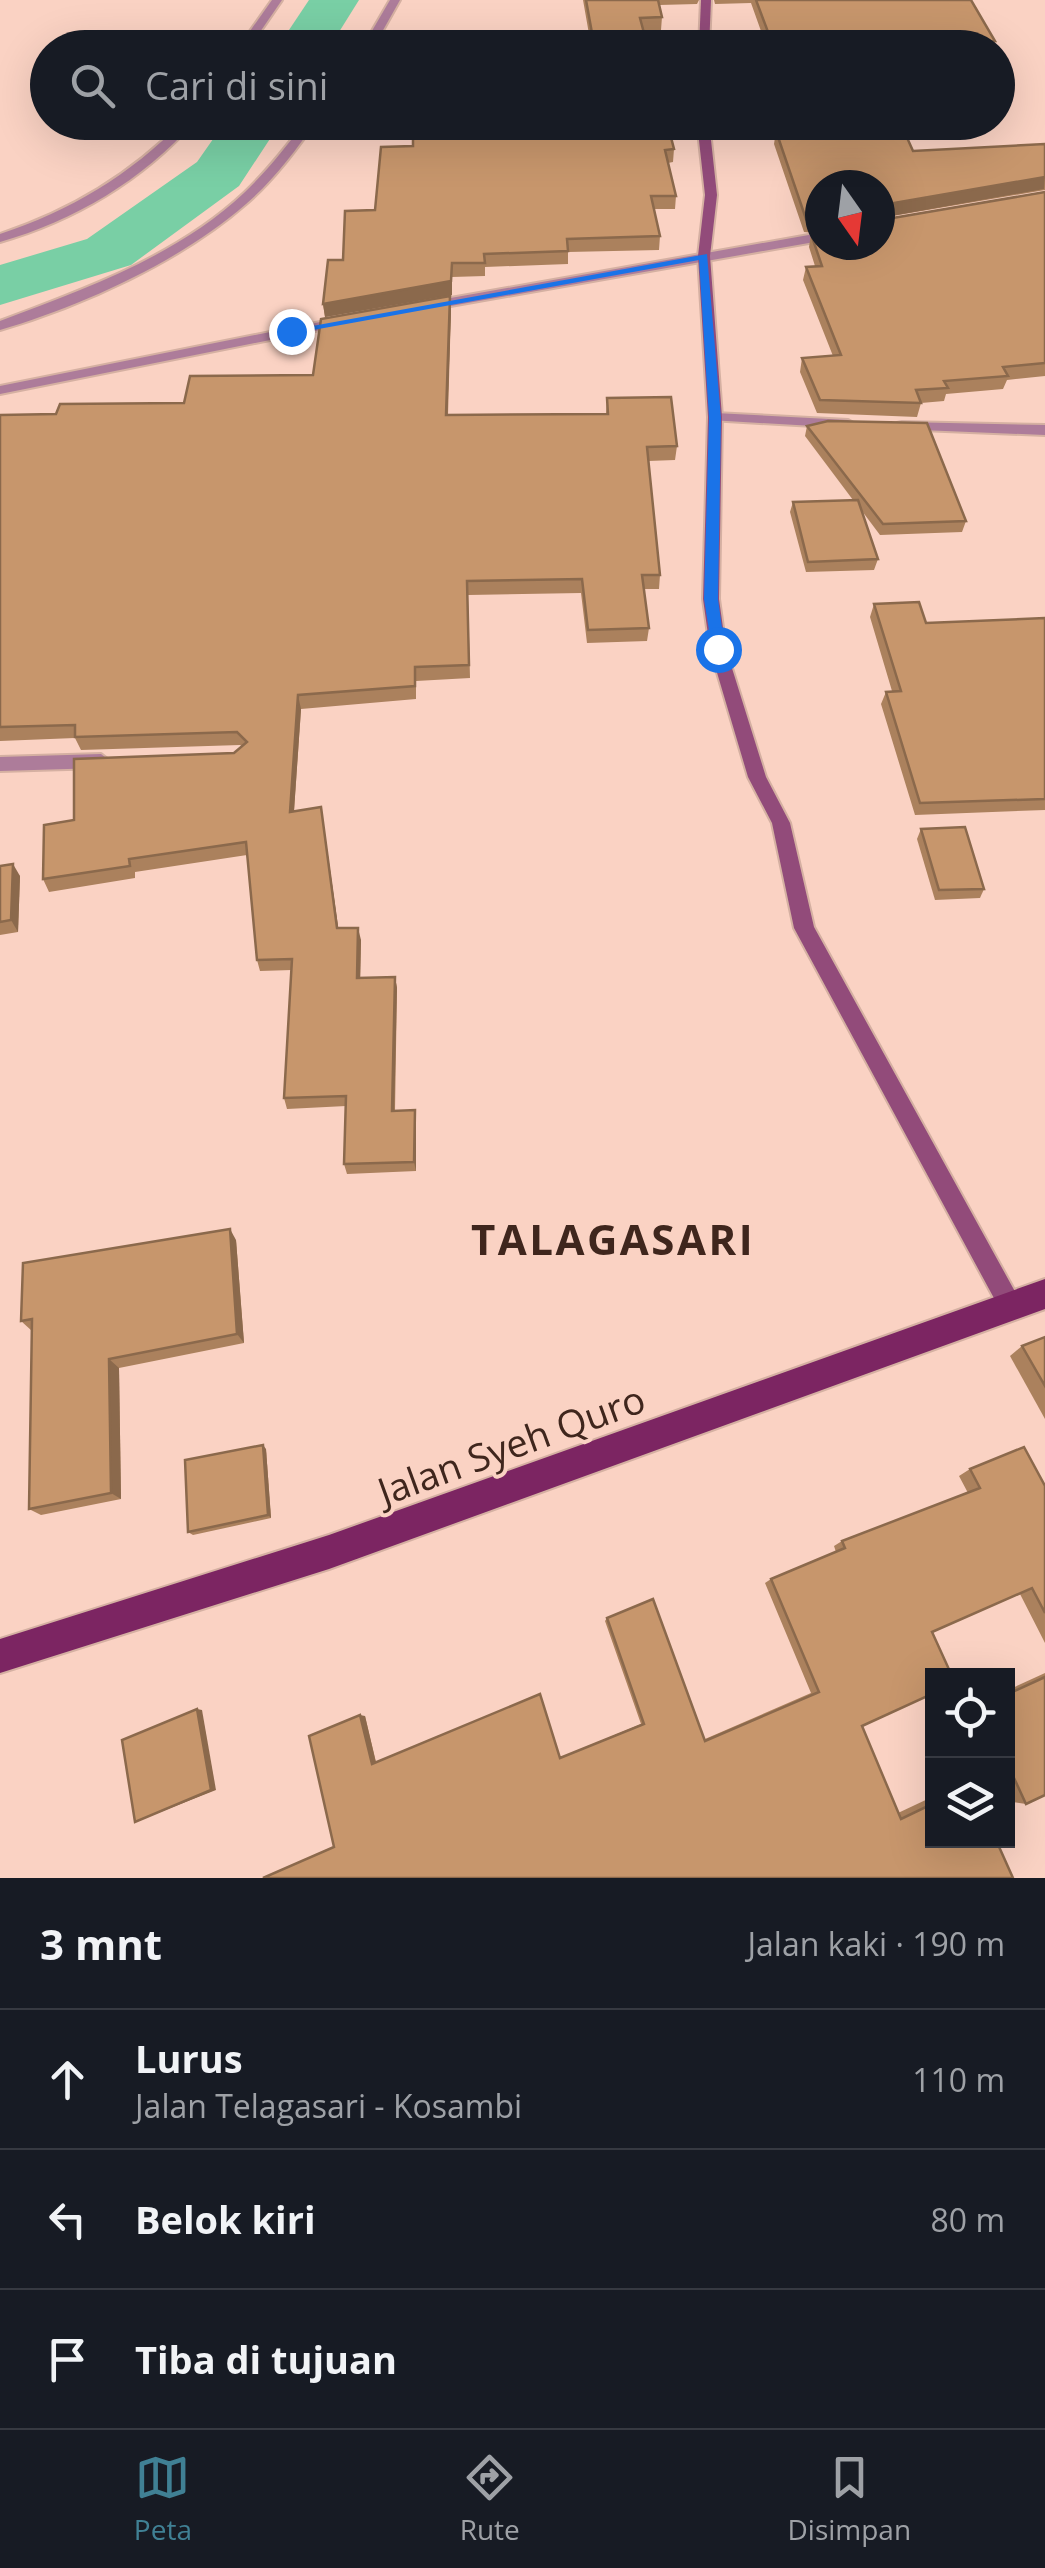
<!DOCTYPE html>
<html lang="id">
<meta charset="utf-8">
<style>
:root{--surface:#171b24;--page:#20242c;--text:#f1f3f6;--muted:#9ea1a6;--line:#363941;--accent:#408094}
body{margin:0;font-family:"Open Sans",sans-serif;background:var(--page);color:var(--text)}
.controls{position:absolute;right:30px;bottom:30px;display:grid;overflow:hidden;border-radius:0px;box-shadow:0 10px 40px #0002}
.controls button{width:90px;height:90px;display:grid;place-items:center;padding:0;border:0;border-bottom:2px solid var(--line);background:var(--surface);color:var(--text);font:50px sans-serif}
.compass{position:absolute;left:805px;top:170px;width:90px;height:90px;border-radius:50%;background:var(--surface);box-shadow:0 10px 40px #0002;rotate:166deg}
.stop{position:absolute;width:30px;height:30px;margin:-22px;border:8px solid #1a73e8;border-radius:50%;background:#fff}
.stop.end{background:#1a73e8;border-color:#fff;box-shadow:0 2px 10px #0008}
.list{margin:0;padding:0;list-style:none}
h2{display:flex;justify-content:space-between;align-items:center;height:130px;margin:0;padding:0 40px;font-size:42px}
h2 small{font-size:32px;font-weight:400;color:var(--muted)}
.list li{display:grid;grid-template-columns:65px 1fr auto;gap:30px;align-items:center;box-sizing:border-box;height:140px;padding:0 40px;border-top:2px solid var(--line)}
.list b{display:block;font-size:38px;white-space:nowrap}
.list p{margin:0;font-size:32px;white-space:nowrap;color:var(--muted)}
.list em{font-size:32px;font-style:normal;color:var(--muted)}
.icon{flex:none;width:55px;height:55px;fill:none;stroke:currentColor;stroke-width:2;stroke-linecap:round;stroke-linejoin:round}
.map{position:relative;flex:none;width:1045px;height:1878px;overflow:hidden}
.search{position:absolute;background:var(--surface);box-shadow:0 10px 40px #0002;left:30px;right:30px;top:30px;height:110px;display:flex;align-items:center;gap:25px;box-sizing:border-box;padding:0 35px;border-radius:55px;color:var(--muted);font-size:38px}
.sheet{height:550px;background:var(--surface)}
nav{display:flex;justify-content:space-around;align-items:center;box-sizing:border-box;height:140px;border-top:2px solid var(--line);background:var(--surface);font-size:28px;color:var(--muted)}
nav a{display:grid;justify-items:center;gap:5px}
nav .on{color:var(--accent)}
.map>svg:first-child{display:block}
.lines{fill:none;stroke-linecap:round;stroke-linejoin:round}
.river{fill:#79cfa5;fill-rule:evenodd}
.minor-casing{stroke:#d5b0a2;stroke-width:4}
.secondary-casing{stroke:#d5b0a2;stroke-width:4}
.primary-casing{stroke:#d5b0a2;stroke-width:4}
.minor{fill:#ad7c9a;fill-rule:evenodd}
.secondary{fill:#924b7a;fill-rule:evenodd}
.primary{fill:#7c2562;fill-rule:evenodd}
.wall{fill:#ab815d;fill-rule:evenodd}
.shaded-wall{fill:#8b694c}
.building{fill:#c7966c;stroke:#8b694c;stroke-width:2.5}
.route{fill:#1a73e8}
.labels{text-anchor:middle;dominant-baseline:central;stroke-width:8;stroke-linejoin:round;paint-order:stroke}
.near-street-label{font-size:38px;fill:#3f261d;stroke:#fad2c3}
.district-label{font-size:42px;font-weight:bold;letter-spacing:2.5px;fill:#3f261d;stroke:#fad2c3}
</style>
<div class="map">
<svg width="1045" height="1878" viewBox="0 0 1045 1878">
<rect width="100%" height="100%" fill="#fad2c3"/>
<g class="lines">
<g class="river">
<polygon points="309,0 359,0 329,48 277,48"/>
<polygon points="225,122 281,122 239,186 131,265 0,305 0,265 87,239 197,162"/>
</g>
<g class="minor-casing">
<g id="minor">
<polygon points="272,0 282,0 249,48 238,48"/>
<polygon points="390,0 400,0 373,48 362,48"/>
<path d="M182,122h12c-51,58 -120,99 -194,120v-8c70,-23 130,-59 182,-112z"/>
<path d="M305,122h11c-21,29 -43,59 -70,82 -65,57 -164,102 -246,126v-9c85,-32 177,-65 244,-128 23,-22 42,-46 61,-71z"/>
<polygon points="820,233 820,241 428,310 421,306 428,302"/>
<polygon points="345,317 352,321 350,324 0,394 0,386"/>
<polygon points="715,413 848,420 855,424 848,428 710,420 708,417"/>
<polygon points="902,422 1045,425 1045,435 897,429 897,423"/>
<polygon points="101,754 110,761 101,768 0,771 0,757"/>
</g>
</g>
<g class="secondary-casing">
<g id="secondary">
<polygon points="701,0 711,0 709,48 699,48"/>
<polygon points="697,122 709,122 717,195 710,256 722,417 719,599 726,649 766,777 790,823 814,927 1018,1297 1022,1305 1018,1313 1010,1317 1002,1313 794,928 772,823 748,777 710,649 703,599 708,417 698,256 705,195"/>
</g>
</g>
<g class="primary-casing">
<polygon id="primary" points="1045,1279 1045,1309 329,1569 0,1673 0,1639 329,1535"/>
</g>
<use href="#minor" class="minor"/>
<use href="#secondary" class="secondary"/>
<use href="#primary" class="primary"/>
</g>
<g class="wall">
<polygon points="583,0 699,0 697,4 659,5 662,17 661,30 589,34"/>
<polygon points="714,0 971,0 995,41 993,48 767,48 751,3 715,4"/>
<path d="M778,122h122l13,29 132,-7v46l-164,28v2l164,-28v184l-38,4 -4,9 -57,5 -2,7 -23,2 -4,14 -100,-4 -17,-41 2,-14 31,-2 -30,-76 3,-13 9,-1 -6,-19 2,-13 4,-1 -11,-1 -30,-88 2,-13h5zM820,185l60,60h-60z"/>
<polygon points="381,147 674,149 673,162 668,163 676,196 675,209 654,209 660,236 659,250 568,252 568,264 485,267 485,276 452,277 452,295 325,317 323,304 343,260 375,210"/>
<polygon points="451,310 448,415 606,414 607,398 677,446 675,460 648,461 660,575 659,589 644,589 649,628 647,641 587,643 581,593 468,595 470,678 416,681 416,699 301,709 294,811 323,820 338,928 361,940 360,978 395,977 397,988 395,1111 416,1120 416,1171 347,1174 344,1164 346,1106 287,1109 284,1098 292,970 260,971 257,960 247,855 135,872 135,878 49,892 43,879 74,820 234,753 242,746 240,745 81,750 75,738 0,741 0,415 56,414 184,403 313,375"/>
<polygon points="807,426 966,521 962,532 880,535 862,511 878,559 874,570 806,572 790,512 793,502 853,500 805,436"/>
<polygon points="874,604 926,623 1045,618 1045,810 915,815 881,704 886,692 892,691 870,617"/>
<polygon points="921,829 984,889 980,898 935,900 917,839"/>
<polygon points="0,866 20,876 18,932 0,935"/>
<polygon points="236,1240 244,1343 119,1368 121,1499 41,1515 29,1509 32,1331 21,1321"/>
<polygon points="1045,1337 1045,1419 1010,1356 1022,1346"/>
<polygon points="266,1449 271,1518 193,1535 188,1532"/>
<polygon points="970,1469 1045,1486 1045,1643 1020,1594 932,1632 862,1726 898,1813 932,1797 932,1840 334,1846 365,1716 376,1762 560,1758 641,1724 605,1621 607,1618 705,1739 811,1693 765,1583 771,1579 836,1552 834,1546 842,1541 968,1493 959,1476"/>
<polygon points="1045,1673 1045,1795 1026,1804 1012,1802 1008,1792 1008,1690"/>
</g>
<g class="shaded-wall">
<polygon points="1045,177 1044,189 880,218 882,205"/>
<polygon points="452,263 452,295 325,317 323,304"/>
<polygon points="450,296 451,310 447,429 446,415"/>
<polygon points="298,695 301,709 293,825 290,812"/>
<polygon points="321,807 323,820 340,940 337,928"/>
<polygon points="13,864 20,876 18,932 11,920"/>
<polygon points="358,928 361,940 360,990 357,978"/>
<polygon points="395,977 397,988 394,1121 392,1111"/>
<polygon points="415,1110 416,1120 416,1171 414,1162"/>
<polygon points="230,1229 236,1240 244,1343 237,1334"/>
<polygon points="109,1359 119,1368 121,1499 111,1493"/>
<polygon points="263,1445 266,1449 271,1518 268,1515"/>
<polygon points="197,1709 202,1710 216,1790 135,1822"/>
<polygon points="360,1715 365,1716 376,1763 372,1764"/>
</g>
<g class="building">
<polygon points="586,0 658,0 662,17 640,18 648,48 412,48 412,34 592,33"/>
<polygon points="756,0 971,0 995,41 881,44 883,48 774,48"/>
<polygon points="413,122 667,122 674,149 665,150 676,196 651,196 660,236 567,239 568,251 484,254 485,263 452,263 451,281 323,304 328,260 343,260 345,211 375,210 381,147 413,146"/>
<polygon points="785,122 900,122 913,151 1045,144 1045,177 882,205 881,220 1045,192 1045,363 1003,367 1008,376 944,381 948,388 916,390 921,403 820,400 802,358 841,355 806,267 822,266 811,234 820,231 820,245 880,245 880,185 820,185 820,219 806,219 776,131 788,130"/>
<polygon points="450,296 446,415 608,414 607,398 671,397 677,446 647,447 660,575 642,575 649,628 588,630 582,579 467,581 469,665 415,667 415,686 298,695 290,812 321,807 337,928 358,928 357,978 395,977 392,1111 415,1110 414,1162 344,1164 346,1096 284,1098 292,959 257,960 246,842 129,859 130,866 43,879 44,825 74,820 74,759 234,753 247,742 237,732 75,737 75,725 0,727 0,415 56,414 60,404 184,403 190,376 313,375 321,319"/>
<polygon points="828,421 927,423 966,521 883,524 807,426"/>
<polygon points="858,500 878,559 808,562 793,502"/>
<polygon points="919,602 926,623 1045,618 1045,799 920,803 886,692 901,691 874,604"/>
<polygon points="965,827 984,889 939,890 921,829"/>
<polygon points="13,864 11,920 0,922 0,866"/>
<polygon points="230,1229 237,1334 109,1359 111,1493 29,1509 32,1319 21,1321 23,1263"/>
<polygon points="1045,1337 1045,1386 1022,1346"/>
<polygon points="263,1445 268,1515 188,1532 185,1460"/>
<polygon points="1024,1447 1045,1486 1045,1613 1032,1588 932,1632 952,1676 932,1676 932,1694 862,1726 901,1819 932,1804 932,1840 996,1840 1013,1878 263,1878 334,1847 309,1736 360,1715 372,1764 540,1694 560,1758 644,1724 607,1618 653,1599 705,1741 819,1692 771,1579 845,1548 842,1541 980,1488 970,1469"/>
<polygon points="1045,1677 1045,1795 1026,1804 1008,1765 1008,1694"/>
<polygon points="197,1709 211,1790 135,1822 122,1740"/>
</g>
<polygon class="route" points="707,254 721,418 718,599 725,649 718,654 712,649 704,599 709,418 699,260 291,334 285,331"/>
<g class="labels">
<g class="near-street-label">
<text transform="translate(511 1444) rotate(-20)">Jalan Syeh Quro</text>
</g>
<g class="district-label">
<text x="613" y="1238">TALAGASARI</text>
</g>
</g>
</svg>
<div class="controls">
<button><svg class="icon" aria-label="locate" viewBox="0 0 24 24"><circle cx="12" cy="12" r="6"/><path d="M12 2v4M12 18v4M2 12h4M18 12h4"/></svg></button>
<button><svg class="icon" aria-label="layers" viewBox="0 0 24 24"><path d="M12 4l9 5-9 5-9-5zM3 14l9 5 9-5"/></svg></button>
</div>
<svg class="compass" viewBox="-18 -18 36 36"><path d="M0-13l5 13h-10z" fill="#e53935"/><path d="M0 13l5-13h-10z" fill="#9ea1a6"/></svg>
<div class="stop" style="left:718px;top:649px"></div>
<div class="stop end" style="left:291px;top:331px"></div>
<div class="search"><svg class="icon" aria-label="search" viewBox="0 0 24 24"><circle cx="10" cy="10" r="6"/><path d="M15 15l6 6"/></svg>Cari di sini</div>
</div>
<section class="sheet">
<h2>3 mnt<small>Jalan kaki · 190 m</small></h2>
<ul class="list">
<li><svg class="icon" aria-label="ahead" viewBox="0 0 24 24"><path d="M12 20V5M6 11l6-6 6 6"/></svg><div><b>Lurus</b><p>Jalan Telagasari - Kosambi</p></div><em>110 m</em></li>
<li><svg class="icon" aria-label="left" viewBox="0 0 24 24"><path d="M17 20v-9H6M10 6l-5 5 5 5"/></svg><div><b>Belok kiri</b></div><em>80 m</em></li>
<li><svg class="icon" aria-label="arrive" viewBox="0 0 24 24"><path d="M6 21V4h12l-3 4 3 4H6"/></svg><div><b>Tiba di tujuan</b></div></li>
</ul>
</section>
<nav>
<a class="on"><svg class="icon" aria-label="map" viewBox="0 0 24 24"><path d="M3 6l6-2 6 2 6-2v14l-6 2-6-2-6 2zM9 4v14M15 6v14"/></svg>Peta</a>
<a><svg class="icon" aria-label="directions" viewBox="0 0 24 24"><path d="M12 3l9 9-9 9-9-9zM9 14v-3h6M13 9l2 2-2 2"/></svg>Rute</a>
<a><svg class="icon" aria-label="saved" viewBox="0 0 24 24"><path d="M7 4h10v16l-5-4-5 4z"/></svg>Disimpan</a>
</nav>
